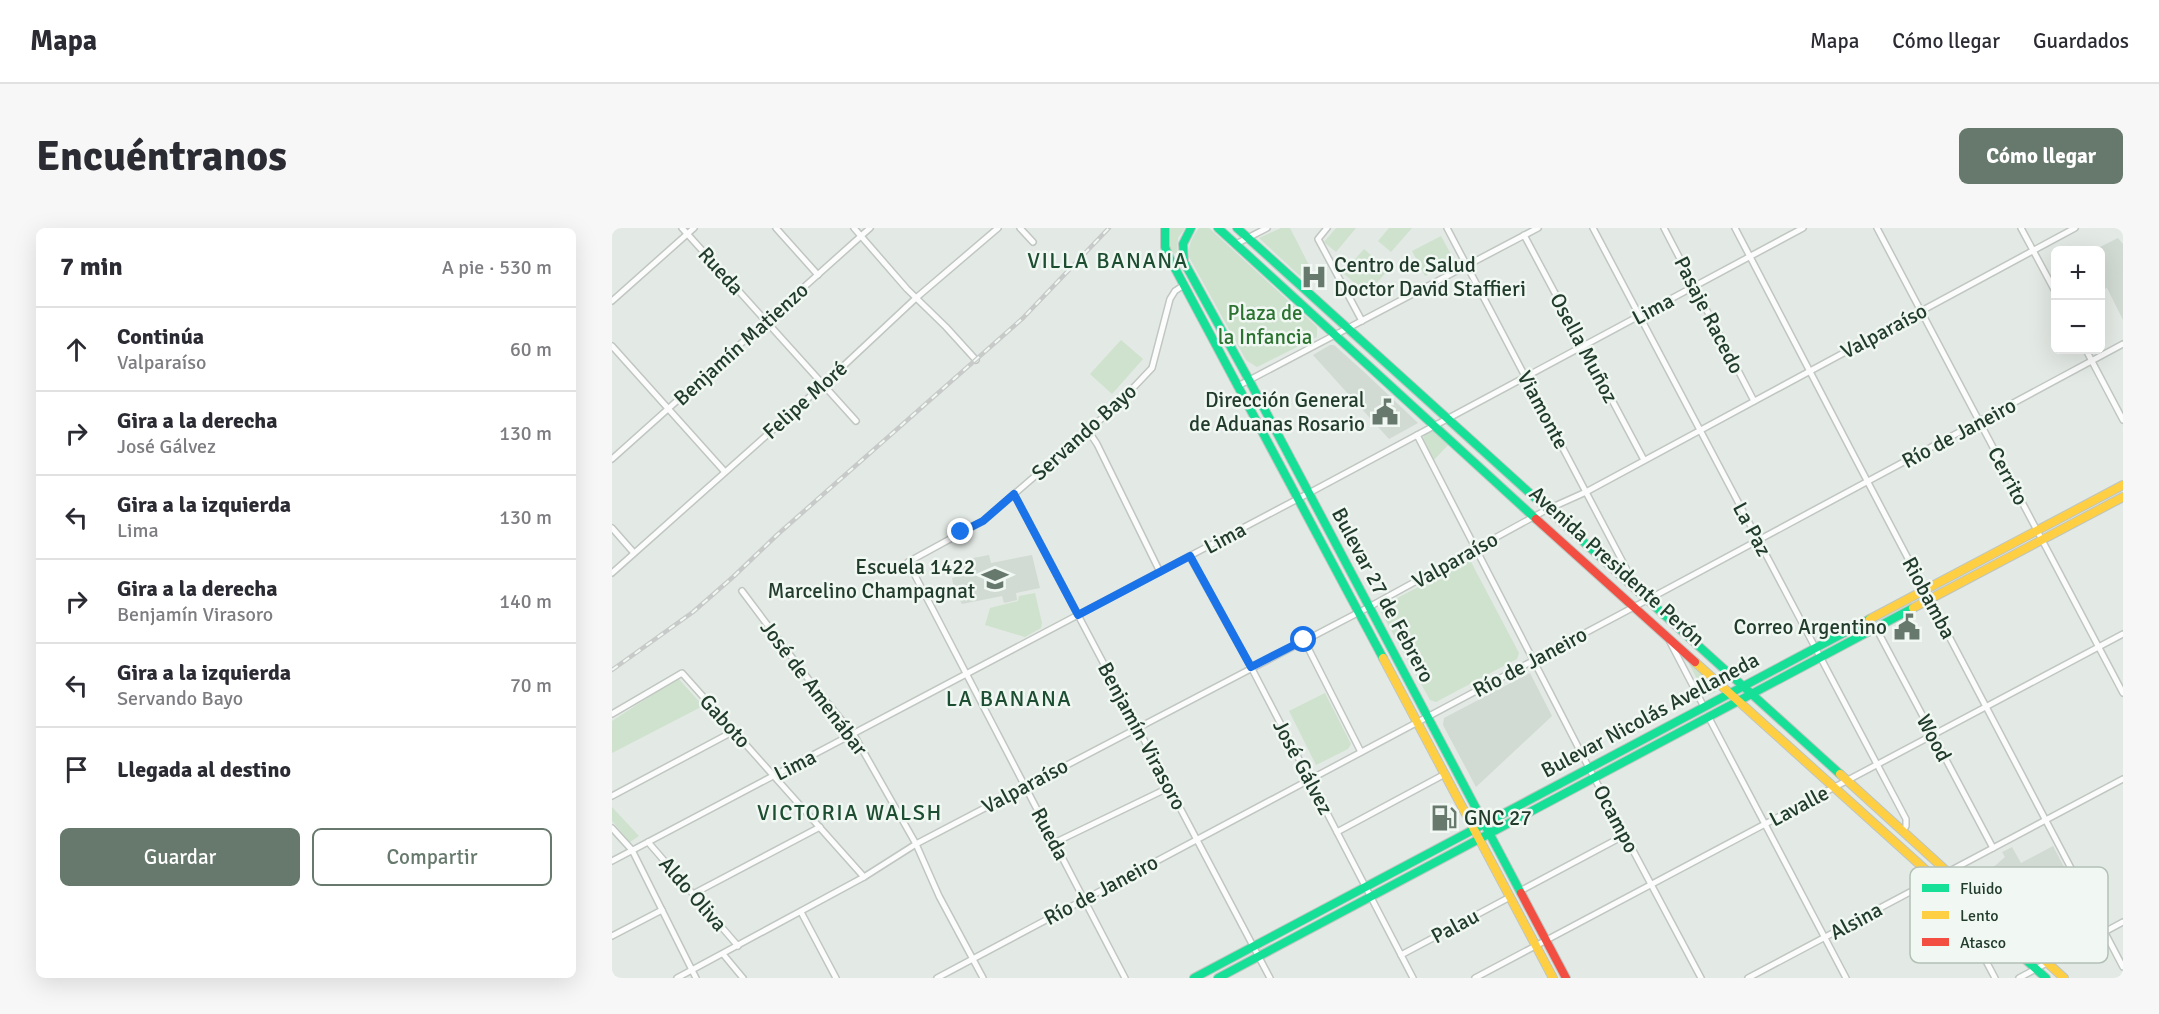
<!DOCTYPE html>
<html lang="es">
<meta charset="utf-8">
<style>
:root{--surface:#fff;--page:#f7f7f7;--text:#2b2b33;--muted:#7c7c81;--line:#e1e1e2;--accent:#66796c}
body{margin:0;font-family:Signika,sans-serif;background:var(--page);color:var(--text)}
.controls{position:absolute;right:18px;top:18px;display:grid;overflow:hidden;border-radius:9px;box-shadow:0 6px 24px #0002}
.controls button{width:54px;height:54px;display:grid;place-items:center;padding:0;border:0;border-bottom:2px solid var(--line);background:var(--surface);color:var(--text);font:30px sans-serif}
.stop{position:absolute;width:18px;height:18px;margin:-14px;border:4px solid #1a73e8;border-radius:50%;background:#fff}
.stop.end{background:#1a73e8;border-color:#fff;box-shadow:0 2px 6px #0008}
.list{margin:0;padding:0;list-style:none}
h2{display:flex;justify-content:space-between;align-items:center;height:78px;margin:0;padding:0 24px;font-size:26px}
h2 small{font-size:20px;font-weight:400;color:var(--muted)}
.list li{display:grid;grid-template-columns:39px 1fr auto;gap:18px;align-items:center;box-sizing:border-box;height:84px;padding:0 24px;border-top:2px solid var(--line)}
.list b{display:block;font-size:22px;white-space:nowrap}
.list p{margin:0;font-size:20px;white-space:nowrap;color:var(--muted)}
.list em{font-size:20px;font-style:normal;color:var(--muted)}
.actions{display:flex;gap:12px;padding:18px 24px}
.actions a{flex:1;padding:14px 0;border:2px solid var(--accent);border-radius:9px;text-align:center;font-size:21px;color:var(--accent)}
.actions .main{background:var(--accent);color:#fff}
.icon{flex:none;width:33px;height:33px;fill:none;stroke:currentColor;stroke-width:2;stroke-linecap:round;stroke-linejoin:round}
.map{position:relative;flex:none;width:1511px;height:750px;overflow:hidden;border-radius:9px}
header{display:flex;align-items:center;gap:36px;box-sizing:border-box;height:84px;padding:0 30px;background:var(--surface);border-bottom:2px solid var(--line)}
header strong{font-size:28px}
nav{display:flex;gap:33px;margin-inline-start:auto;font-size:21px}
.intro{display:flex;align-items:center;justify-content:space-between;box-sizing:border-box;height:144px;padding:0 36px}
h1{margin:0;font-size:42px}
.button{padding:15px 27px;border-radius:9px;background:var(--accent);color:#fff;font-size:21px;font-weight:700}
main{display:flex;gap:36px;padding:0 36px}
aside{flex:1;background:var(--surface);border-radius:9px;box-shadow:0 6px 24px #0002}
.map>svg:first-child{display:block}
.built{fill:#d1dad3}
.green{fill:#cee2cd}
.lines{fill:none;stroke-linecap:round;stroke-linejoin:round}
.street-casing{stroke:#c0c6c1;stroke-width:8}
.fast-casing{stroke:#bec5c0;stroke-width:10}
.slow-casing{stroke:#bec5c0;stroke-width:10}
.jam-casing{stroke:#bec5c0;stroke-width:10}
.street{stroke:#fbfcfb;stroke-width:5}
.fast{stroke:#16e098;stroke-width:8}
.slow{stroke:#ffcf43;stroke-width:8}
.jam{stroke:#f24e42;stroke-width:8}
.rail-casing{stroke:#c7cac8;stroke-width:4.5}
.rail{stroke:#f1f8f3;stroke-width:2;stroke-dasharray:7;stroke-linecap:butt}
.route{stroke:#1a73e8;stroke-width:8}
.labels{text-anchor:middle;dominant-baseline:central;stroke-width:5;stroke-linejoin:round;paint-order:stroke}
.poi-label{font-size:21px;fill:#223c2c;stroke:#f1f8f3;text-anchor:end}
.street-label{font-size:21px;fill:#223c2c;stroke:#f1f8f3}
.park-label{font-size:21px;fill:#2c7231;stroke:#f1f8f3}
.neighbourhood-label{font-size:22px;letter-spacing:1.5px;fill:#1e4e32;stroke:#f1f8f3}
.key{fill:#f1f8f3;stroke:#b3c0b7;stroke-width:1.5}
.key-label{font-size:16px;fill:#223c2c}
</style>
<header>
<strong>Mapa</strong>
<nav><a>Mapa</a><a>Cómo llegar</a><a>Guardados</a></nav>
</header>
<div class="intro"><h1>Encuéntranos</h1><a class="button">Cómo llegar</a></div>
<main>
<aside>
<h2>7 min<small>A pie · 530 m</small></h2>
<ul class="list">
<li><svg class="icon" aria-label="ahead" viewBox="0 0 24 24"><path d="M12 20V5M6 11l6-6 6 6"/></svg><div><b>Continúa</b><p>Valparaíso</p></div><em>60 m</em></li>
<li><svg class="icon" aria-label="right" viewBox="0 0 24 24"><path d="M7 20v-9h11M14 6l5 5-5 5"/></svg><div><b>Gira a la derecha</b><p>José Gálvez</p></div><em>130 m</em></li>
<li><svg class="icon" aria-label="left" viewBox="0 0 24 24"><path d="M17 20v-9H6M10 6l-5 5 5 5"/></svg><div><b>Gira a la izquierda</b><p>Lima</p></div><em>130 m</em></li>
<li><svg class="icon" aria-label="right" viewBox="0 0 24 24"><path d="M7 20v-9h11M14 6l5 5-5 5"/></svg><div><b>Gira a la derecha</b><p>Benjamín Virasoro</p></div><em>140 m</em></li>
<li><svg class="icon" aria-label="left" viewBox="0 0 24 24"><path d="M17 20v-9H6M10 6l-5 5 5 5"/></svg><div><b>Gira a la izquierda</b><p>Servando Bayo</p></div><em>70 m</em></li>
<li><svg class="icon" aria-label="arrive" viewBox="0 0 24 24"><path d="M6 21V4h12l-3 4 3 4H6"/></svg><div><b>Llegada al destino</b></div></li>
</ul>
<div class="actions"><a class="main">Guardar</a><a>Compartir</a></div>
</aside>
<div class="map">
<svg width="1511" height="750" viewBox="0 0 1511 750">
<rect width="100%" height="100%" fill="#e3e9e4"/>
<g class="built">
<polygon points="1506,10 1511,16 1511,92 1495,60 1489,62 1488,22 1482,22"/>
<polygon points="718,117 722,117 751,143 806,195 777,211 701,127"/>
<polygon points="377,327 379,335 420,327 428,360 404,365 405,372 392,375 390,368 350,376 346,369 344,370 340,350 347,348 346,333"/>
<polygon points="918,445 940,488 864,559 831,497 832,490"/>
<polygon points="1441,618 1461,656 1426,675 1420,664 1410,670 1408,669 1392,686 1361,657 1393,629 1390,624 1400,619 1409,635"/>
</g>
<g class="green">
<polygon points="557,0 573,0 566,10 565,25 559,26 556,17"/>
<path d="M587,0h10l108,99v10l-60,30 -11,-7 -57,-103c-1,-12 3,-20 10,-29z"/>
<polygon points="669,0 678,0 698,39 688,48 647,10"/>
<polygon points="724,0 744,0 724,24 712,14"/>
<polygon points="777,0 800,0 779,24 766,13"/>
<polygon points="829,8 841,30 840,33 813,48 800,23"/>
<polygon points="752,21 776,42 755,66 731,45"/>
<polygon points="509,112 531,131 500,166 478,146"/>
<polygon points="819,203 824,204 837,216 821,233 811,210 814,205"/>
<polygon points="858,332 907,425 905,431 901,433 824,474 818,472 769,384 770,378"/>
<polygon points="423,365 430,395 429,400 413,409 373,397 378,380 406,373 407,368"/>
<polygon points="1076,434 1102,458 1104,461 1103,464 1096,467 1093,466"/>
<polygon points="66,450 91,478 0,525 0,493"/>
<polygon points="713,465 739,516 736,521 704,537 677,483"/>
<polygon points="0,579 27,608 18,614 0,593"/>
</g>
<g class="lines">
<g class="street-casing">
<g id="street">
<polyline points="70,0 244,193"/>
<polyline points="164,0 206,47"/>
<polyline points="242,0 295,61 334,99 364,132"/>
<polyline points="408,0 421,14"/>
<polyline points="715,0 706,11 750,93"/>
<polyline points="835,0 1025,361"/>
<polyline points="981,0 1294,591 1294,598 1291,604"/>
<polyline points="1052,0 1142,173"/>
<path d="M1123,0c128,247 259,492 388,739"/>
<polyline points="1265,0 1511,465"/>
<polyline points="1409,0 1444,65"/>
<polyline points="912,7 1032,232"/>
<polyline points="624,16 655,0"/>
<polyline points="0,73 82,0"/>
<polyline points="0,118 113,244"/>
<polyline points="1474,122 1511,192"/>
<polyline points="626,158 926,0"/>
<polyline points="477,204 485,216 548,344"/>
<polyline points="805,207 977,540 1089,750"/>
<polyline points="0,231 258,0"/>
<polyline points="402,266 658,750"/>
<polyline points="0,300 22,325"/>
<polyline points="578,329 639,439 801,750"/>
<polyline points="0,345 211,157 304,70 386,0"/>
<polyline points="130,363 200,456 242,507 304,616 327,668 371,750"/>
<polyline points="1264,400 1381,620"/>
<polyline points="692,412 749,524"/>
<polyline points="1058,414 1092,479"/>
<polyline points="0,486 70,445 252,649"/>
<polyline points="1096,488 1234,750"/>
<polyline points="0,568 122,503"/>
<polyline points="0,600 20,622 84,750"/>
<polyline points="725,604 833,546"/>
<polyline points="36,614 126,718"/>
<polyline points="442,615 558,559"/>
<polyline points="0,633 697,265 1191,0"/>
<polyline points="908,663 1013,607"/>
<polyline points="81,666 208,599"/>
<polyline points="1339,667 1383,750"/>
<polyline points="189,684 224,750"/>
<polyline points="0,708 50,682"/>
<polyline points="111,726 131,750"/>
<polyline points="789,727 898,669"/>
<polyline points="65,750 252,649 304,616 757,379 934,282 974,264 1463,0"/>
<polyline points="325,750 1035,372 1511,116"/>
<polyline points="513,750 296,334 371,293 503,179 540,140 558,71 563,63 572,57"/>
<polyline points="863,750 1511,406"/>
<polyline points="1136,750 1511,551"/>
<polyline points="1407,750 1511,694"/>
</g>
</g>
<g class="fast-casing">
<g id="fast">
<polyline points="553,0 553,19 558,31 771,430"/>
<polyline points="579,0 571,16 572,34 637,152 909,665"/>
<polyline points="606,0 924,291"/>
<polyline points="625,0 1228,546"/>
<polyline points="1316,644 1434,750"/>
<polyline points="582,750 1258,391"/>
<polyline points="606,750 1301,380"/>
</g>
</g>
<g class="slow-casing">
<g id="slow">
<polyline points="1301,380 1511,269"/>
<polyline points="1258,391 1511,257"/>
<polyline points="771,430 941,750"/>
<polyline points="1083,434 1316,644"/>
<polyline points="1228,546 1452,750"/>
</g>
</g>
<g class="jam-casing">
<g id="jam">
<polyline points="924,291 1083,434"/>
<polyline points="909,665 954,750"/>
</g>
</g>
<use href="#street" class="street"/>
<use href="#fast" class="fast"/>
<use href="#slow" class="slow"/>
<use href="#jam" class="jam"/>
<g class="rail-casing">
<polyline id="rail" points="0,442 81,384 121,349 165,307 411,90 497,0"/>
</g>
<use href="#rail" class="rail"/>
</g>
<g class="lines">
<polyline class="route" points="349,304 371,293 402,266 466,387 578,328 639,439 692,412"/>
</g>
<defs>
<g id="hospital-bare" transform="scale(2.07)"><path d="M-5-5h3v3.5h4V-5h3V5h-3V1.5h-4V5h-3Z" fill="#66796c" stroke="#f1f8f3" stroke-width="2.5" paint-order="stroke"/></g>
<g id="civic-bare" transform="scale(2.07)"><path d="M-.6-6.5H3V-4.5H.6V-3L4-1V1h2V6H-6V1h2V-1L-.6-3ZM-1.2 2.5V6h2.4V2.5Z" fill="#66796c" stroke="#f1f8f3" stroke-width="2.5" paint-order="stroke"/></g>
<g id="school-bare" transform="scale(2.07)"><path d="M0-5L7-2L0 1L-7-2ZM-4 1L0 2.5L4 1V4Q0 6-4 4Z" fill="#66796c" stroke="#f1f8f3" stroke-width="2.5" paint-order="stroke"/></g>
<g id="fuel-bare" transform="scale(2.07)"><path d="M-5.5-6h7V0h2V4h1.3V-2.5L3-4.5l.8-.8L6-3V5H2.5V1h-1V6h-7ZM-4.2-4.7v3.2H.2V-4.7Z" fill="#66796c" stroke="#f1f8f3" stroke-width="2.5" paint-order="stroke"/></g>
</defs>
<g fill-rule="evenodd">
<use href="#hospital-bare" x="702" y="49"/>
<use href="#civic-bare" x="773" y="184"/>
<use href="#school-bare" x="383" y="351"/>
<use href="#civic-bare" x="1295" y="399"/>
<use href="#fuel-bare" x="832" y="590"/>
</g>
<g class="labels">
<g class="poi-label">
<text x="722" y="37" text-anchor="start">Centro de Salud<tspan x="722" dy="24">Doctor David Staffieri</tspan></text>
<text x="753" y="172">Dirección General<tspan x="753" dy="24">de Aduanas Rosario</tspan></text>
<text x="363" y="339">Escuela 1422<tspan x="363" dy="24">Marcelino Champagnat</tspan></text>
<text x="1275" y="399">Correo Argentino</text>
<text x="852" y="590" text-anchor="start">GNC 27</text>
</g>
<g class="street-label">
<text transform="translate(109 43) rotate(48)">Rueda</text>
<text transform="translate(1041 81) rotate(-28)">Lima</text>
<text transform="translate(1097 87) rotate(63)">Pasaje Racedo</text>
<text transform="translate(1272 103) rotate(-28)">Valparaíso</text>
<text transform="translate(129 116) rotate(-42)">Benjamín Matienzo</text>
<text transform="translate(972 120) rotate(62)">Osella Muñoz</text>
<text transform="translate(193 172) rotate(-42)">Felipe Moré</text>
<text transform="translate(931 182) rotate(62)">Viamonte</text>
<text transform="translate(472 204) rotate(-42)">Servando Bayo</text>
<text transform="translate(1347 205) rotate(-28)">Río de Janeiro</text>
<text transform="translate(1396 248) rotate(62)">Cerrito</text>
<text transform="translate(1140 301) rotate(62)">La Paz</text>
<text transform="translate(613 310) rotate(-28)">Lima</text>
<text transform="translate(843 332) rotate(-29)">Valparaíso</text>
<text transform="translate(1005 338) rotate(42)">Avenida Presidente Perón</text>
<text transform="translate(771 367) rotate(62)">Bulevar 27 de Febrero</text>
<text transform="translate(1317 370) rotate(62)">Riobamba</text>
<text transform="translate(918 434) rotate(-28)">Río de Janeiro</text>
<text transform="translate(202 460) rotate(53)">José de Amenábar</text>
<text transform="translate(1038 487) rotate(-28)">Bulevar Nicolás Avellaneda</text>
<text transform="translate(113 493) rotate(48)">Gaboto</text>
<text transform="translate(530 508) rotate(62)">Benjamín Virasoro</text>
<text transform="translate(1322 510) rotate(62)">Wood</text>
<text transform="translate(183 537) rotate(-27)">Lima</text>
<text transform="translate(691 539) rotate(62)">José Gálvez</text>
<text transform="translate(413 558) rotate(-28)">Valparaíso</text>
<text transform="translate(1187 578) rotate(-28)">Lavalle</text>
<text transform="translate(1004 591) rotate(62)">Ocampo</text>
<text transform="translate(438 606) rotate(62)">Rueda</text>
<text transform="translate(489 662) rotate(-28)">Río de Janeiro</text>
<text transform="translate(81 666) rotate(49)">Aldo Oliva</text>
<text transform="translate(1244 693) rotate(-28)">Alsina</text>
<text transform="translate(843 698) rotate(-28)">Palau</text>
</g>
<g class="park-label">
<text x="653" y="85">Plaza de<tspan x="653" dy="24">la Infancia</tspan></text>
</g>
<g class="neighbourhood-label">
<text x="496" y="32">VILLA BANANA</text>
<text x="397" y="470">LA BANANA</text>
<text x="238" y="584">VICTORIA WALSH</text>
</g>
</g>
<rect x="1298" y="639" width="198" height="96" rx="9" class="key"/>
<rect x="1310" y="656" width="27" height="8" fill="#16e098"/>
<rect x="1310" y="683" width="27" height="8" fill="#ffcf43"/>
<rect x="1310" y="710" width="27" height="8" fill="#f24e42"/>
<g class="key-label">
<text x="1348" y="666">Fluido</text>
<text x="1348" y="693">Lento</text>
<text x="1348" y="720">Atasco</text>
</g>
</svg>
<div class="controls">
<button>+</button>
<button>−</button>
</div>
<div class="stop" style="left:692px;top:412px"></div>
<div class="stop end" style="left:349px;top:304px"></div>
</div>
</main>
